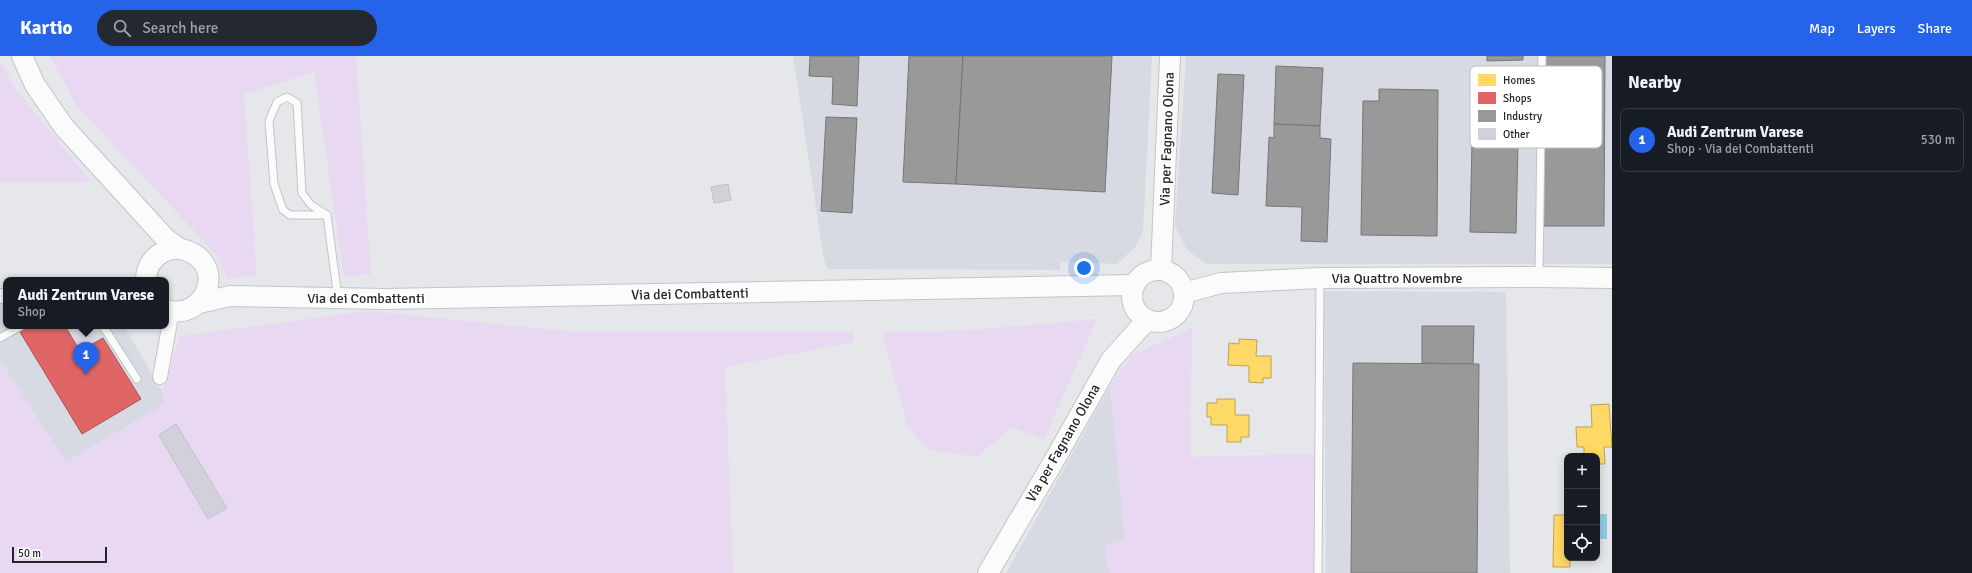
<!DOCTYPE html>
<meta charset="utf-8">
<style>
:root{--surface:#171b24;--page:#242831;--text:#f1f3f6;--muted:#9ea1a6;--line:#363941;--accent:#2563eb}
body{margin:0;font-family:Signika,sans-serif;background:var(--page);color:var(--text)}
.controls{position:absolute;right:12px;bottom:12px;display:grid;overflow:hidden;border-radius:8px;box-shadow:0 2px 10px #0003}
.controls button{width:36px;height:36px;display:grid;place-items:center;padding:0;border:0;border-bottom:1px solid var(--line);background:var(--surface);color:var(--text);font:20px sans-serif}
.scale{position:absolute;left:12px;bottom:10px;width:95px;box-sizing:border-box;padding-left:4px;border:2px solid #242527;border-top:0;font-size:11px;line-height:14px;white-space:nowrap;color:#242527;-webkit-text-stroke:3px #fff;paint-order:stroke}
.you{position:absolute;left:1084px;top:212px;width:14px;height:14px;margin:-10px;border:3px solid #fff;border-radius:50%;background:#1a73e8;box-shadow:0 0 0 6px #1a73e833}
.badge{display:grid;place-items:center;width:26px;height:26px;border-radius:50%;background:var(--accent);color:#fff;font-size:13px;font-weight:700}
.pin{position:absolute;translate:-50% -33px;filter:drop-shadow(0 1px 2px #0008)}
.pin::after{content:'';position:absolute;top:21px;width:14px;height:12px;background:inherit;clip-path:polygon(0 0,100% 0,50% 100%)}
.popup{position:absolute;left:3px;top:221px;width:166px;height:52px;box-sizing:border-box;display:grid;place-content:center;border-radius:8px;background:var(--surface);filter:drop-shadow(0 1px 3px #0005);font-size:13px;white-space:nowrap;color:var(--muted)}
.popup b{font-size:15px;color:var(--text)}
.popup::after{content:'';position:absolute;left:50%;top:100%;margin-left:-8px;border:8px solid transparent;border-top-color:var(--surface)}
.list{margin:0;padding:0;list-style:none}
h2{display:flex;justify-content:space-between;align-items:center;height:52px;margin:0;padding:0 16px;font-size:17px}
h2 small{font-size:13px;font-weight:400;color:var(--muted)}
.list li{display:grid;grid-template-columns:26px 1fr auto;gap:12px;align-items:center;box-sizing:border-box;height:64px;margin:0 8px 8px;padding:0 8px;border:1px solid var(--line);border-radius:8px}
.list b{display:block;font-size:15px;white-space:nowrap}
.list p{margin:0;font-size:13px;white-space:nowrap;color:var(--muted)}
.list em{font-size:13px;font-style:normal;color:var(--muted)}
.icon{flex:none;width:22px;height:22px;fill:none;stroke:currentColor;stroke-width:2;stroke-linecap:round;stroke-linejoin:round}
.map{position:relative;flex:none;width:1612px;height:517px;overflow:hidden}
header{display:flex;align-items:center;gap:24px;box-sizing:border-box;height:56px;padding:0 20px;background:var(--accent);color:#fff}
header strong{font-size:19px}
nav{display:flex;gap:22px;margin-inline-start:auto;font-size:14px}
.search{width:280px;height:36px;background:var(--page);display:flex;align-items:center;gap:10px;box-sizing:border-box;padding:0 14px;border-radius:22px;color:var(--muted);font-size:15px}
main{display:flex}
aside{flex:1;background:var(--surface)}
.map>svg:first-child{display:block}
.built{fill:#d7dae2}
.green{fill:#e9d8f2}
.water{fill:#90cde2}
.homes{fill:#ffd966;stroke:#bda353}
.shops{fill:#e06666;stroke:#a85253}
.industry{fill:#999;stroke:#767677}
.building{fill:#d1d0db;stroke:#c1c2c4}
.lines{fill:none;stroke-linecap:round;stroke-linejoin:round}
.lane-casing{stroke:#c3c4c6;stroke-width:9}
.street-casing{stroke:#c3c4c6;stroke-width:16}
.secondary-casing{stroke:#c3c4c6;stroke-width:22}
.lane{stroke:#fbfbfc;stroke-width:7}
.street{stroke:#fbfbfc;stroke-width:14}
.secondary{stroke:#fbfbfc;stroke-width:20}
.labels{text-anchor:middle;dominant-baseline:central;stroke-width:4;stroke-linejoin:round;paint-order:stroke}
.street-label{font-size:14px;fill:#242527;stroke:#fff}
.key{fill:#fff;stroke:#bdbebe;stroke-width:1}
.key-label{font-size:11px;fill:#242527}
</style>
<header>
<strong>Kartio</strong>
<div class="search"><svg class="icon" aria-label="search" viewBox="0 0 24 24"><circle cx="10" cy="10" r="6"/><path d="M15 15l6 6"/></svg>Search here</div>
<nav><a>Map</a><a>Layers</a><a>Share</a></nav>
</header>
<main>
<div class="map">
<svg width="1612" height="517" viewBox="0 0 1612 517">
<rect width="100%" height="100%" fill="#e5e7ea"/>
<g class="built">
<polygon points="793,0 1152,0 1143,176 1135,191 1117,208 1061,205 1060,214 828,213 824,204"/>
<polygon points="1186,0 1612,0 1612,208 1206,208 1187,194 1175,170"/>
<polygon points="1324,235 1506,236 1510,517 1326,517"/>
<polygon points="6,241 6,270 124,270 163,337 165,348 66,406 0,304 0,242"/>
<polygon points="1110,330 1125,483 1107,511 1111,517 1006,517"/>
</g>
<g class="green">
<polygon points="50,0 356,0 371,218 344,221 314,16 244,38 257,220 228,222 215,197 77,50"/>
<polygon points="0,4 14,31 91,126 0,126"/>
<polygon points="368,255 575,276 854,276 853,286 725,311 733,517 0,517 0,304 66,406 165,348 163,337 180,280"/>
<polygon points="1097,263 1044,383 1012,371 977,401 931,394 918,385 907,368 882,277 972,274"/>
<polygon points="1192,272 1190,401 1314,398 1314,517 1111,517 1107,511 1106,488 1125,482 1110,330 1132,299"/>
</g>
<rect class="water" x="1597" y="458" width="10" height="25"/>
<g class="homes">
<polygon points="1239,283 1257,284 1256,300 1271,300 1271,322 1263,322 1263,327 1249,326 1249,310 1228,309 1229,287 1239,288"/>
<polygon points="1217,343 1235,343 1235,359 1249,359 1249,381 1241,381 1241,386 1227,386 1227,369 1211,369 1211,361 1207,361 1207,347 1217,347"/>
<polygon points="1609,348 1612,391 1604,391 1605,408 1597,408 1597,400 1584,400 1584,391 1577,391 1576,371 1592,371 1591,349"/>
<polygon points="1554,459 1567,459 1567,502 1570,502 1570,511 1553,511"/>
</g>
<polygon class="shops" points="30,270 65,270 80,295 103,282 141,343 82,378 20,276"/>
<g class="industry">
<polygon points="810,0 859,0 857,50 832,48 833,21 809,20"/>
<polygon points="909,0 963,0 956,128 903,126"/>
<polygon points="963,0 1112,0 1105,136 956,128"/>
<polygon points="1487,0 1523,0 1523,4 1487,5"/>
<polygon points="1544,0 1605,0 1604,170 1543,170"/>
<polygon points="1276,10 1323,12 1320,70 1274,68"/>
<polygon points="1218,18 1244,19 1238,139 1212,137"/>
<polygon points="1379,33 1438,34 1437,180 1361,179 1363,45 1379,45"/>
<polygon points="1473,41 1519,42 1516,177 1470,176"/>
<polygon points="826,61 857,62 852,157 821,155"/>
<polygon points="1274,68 1320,70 1320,82 1331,83 1327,186 1301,185 1302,151 1266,150 1269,81 1274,82"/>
<polygon points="1422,270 1474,270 1473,308 1422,307"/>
<polygon points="1353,307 1479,308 1477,517 1351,517"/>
</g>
<g class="building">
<polygon points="728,128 731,144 714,147 711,131"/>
<polygon points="176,368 227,452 208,463 159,379"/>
</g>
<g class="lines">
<g class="lane-casing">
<g id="lane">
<polygon points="287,41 297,47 302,137 311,149 327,159 290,159 283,154 274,128 269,65 277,46"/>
<polyline points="327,159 338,242"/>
<polyline points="1539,221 1542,0"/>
<polyline points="103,270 137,323"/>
<polyline points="0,282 21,270"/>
<polyline points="1318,517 1320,223"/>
</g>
</g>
<g class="street-casing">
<g id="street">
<polyline points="0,240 6,240"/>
<polyline points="160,321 172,255"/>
</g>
</g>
<g class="secondary-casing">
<g id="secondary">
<polyline points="22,0 35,29 64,71 166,183 180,193"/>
<circle cx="1158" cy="240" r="26"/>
<polyline points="1161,214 1170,0"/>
<path d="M146,224c0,-12 6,-22 17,-28 8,-4 18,-4 27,0 36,16 15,69 -24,58"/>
<polyline points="1184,237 1221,227 1320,222 1539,221 1612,222"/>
<polyline points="199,247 230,240 384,243 1134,229"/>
<polyline points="988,517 1051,410 1111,304 1147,264"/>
</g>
</g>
<use href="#lane" class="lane"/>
<use href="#street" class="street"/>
<use href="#secondary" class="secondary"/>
</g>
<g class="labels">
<g class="street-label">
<text transform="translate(1167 83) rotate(-88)">Via per Fagnano Olona</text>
<text x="1397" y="222">Via Quattro Novembre</text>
<text transform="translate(690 238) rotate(-1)">Via dei Combattenti</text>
<text x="366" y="242">Via dei Combattenti</text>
<text transform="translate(1063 387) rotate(-60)">Via per Fagnano Olona</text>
</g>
</g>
<rect x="1470" y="10" width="132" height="82" rx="6" class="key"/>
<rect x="1478" y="18" width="18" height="12" fill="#ffd966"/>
<rect x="1478" y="36" width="18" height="12" fill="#e06666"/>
<rect x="1478" y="54" width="18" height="12" fill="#999"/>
<rect x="1478" y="72" width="18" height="12" fill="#d1d0db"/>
<g class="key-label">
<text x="1503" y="28">Homes</text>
<text x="1503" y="46">Shops</text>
<text x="1503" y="64">Industry</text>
<text x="1503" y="82">Other</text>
</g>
</svg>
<div class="controls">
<button>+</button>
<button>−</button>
<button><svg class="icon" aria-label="locate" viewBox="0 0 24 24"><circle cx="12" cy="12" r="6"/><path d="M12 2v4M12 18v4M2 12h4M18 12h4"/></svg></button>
</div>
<div class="scale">50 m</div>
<div class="you"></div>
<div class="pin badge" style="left:86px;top:319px">1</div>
<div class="popup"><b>Audi Zentrum Varese</b>Shop</div>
</div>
<aside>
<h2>Nearby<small></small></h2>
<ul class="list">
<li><span class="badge">1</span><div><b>Audi Zentrum Varese</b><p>Shop · Via dei Combattenti</p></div><em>530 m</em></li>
</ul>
</aside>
</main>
